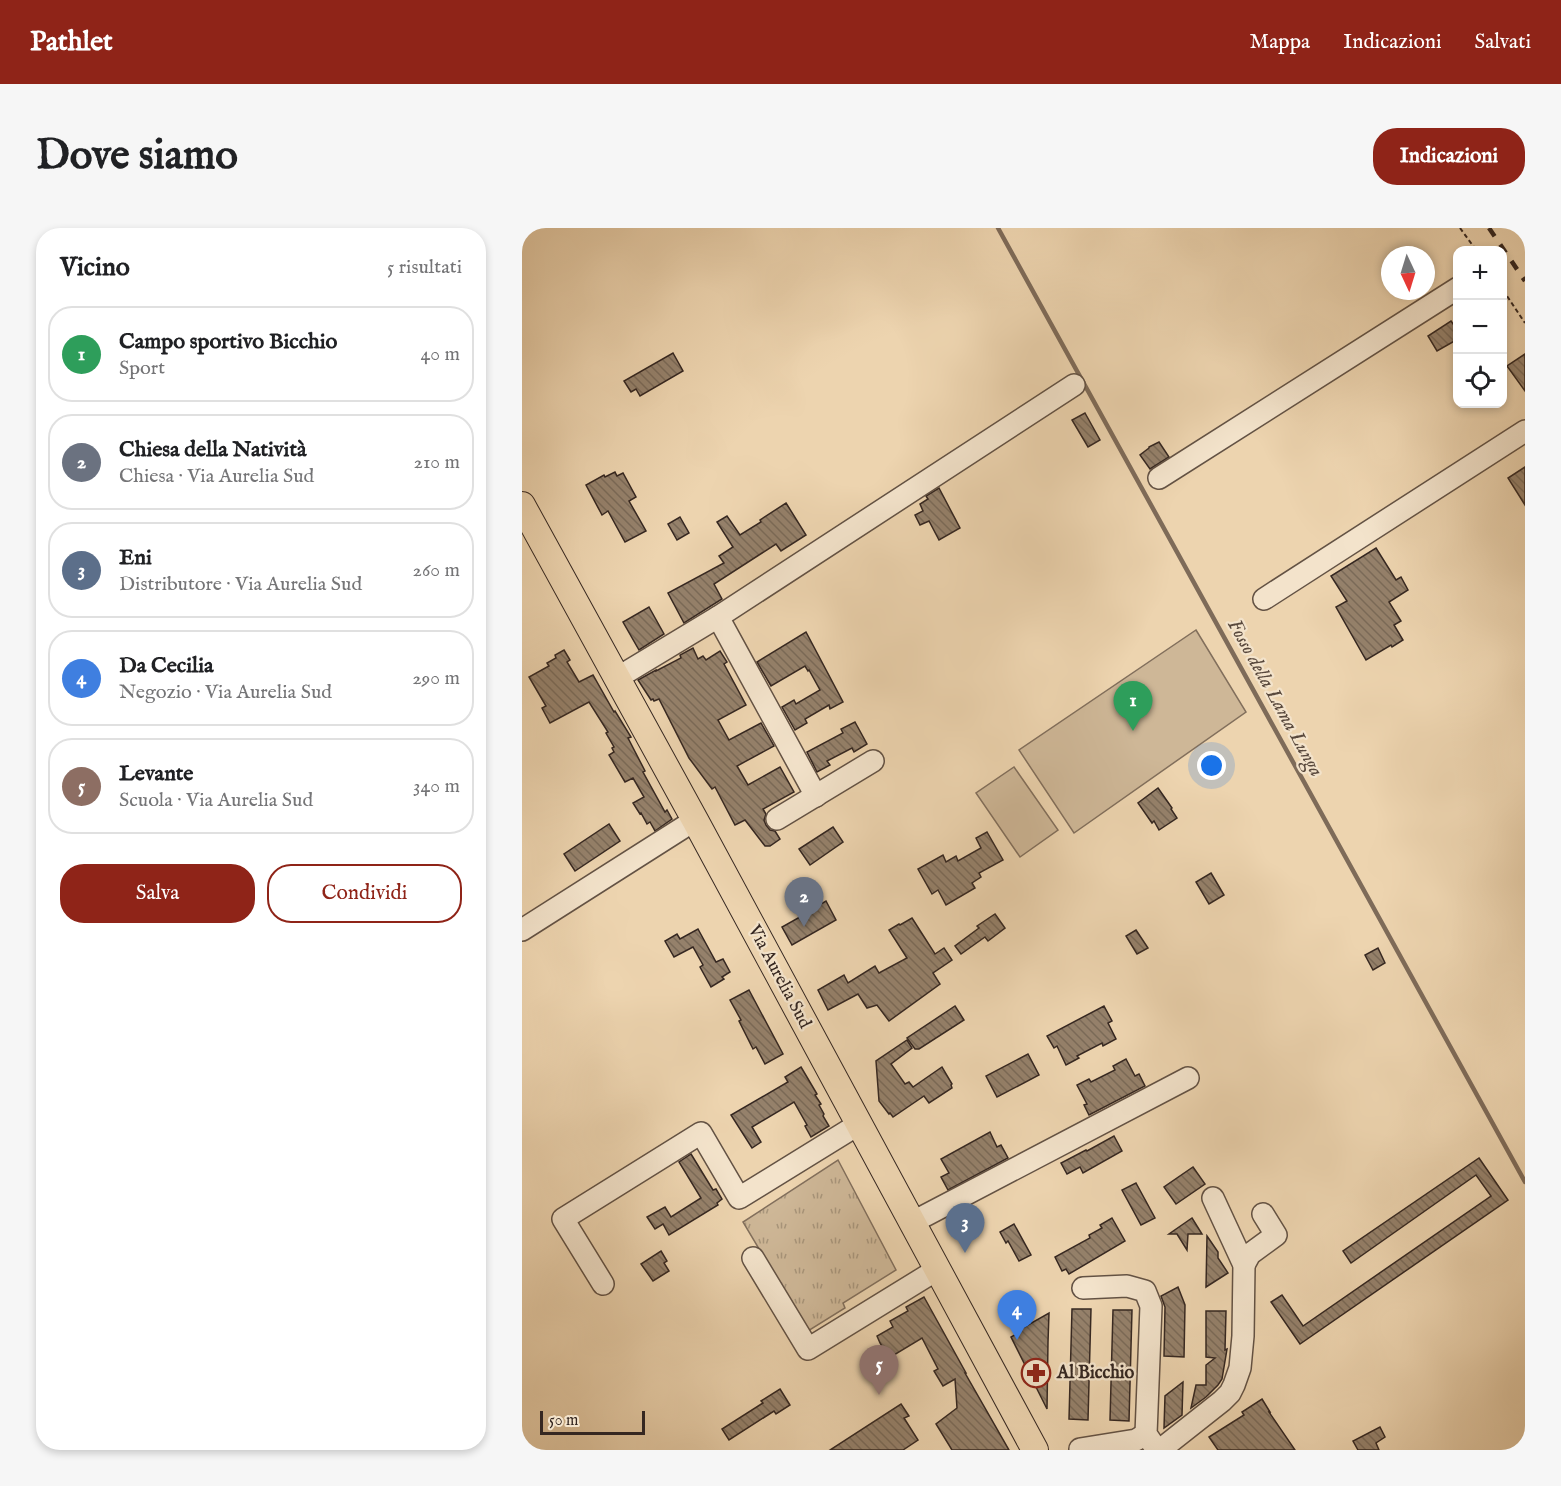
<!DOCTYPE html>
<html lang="it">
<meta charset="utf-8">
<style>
:root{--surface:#fff;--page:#f6f6f6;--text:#202124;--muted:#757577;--line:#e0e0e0;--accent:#8f2418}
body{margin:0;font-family:"IM FELL English",serif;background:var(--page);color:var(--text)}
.controls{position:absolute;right:18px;top:18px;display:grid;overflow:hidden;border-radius:12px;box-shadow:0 3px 9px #0003}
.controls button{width:54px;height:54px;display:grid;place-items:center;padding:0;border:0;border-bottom:2px solid var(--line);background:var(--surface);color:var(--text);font:30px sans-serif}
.compass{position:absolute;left:859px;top:18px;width:54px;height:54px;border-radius:50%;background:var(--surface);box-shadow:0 3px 9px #0003;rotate:176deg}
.scale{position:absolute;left:18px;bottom:15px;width:105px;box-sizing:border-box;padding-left:6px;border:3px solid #352721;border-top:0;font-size:16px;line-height:21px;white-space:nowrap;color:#352721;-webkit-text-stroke:4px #f3e3cb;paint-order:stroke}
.you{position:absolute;left:690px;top:538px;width:21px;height:21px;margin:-15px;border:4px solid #fff;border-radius:50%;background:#1a73e8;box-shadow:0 0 0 9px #1a73e833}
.badge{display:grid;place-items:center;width:39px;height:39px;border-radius:50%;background:var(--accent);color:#fff;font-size:20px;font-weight:700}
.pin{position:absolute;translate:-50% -50px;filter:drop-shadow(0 2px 3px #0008)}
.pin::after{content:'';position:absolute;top:32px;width:21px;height:18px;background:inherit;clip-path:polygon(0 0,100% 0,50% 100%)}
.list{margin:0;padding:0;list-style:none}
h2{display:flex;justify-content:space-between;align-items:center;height:78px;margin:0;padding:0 24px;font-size:26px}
h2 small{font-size:20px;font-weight:400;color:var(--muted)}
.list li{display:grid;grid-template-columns:39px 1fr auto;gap:18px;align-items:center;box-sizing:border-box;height:96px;margin:0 12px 12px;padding:0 12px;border:2px solid var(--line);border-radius:24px}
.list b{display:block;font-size:22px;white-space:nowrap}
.list p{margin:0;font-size:20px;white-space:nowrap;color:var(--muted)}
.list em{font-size:20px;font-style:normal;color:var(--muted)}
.actions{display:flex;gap:12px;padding:18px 24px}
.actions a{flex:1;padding:14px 0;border:2px solid var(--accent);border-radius:24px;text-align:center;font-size:21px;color:var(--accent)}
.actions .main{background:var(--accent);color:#fff}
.icon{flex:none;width:33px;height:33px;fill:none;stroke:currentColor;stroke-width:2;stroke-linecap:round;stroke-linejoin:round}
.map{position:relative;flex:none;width:1003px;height:1222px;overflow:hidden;border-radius:24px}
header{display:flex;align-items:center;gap:36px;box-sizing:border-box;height:84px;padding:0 30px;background:var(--accent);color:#fff}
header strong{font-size:28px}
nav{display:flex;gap:33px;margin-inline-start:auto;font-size:21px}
.intro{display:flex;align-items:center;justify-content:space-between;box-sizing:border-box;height:144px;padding:0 36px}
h1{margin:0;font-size:42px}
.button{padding:15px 27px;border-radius:24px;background:var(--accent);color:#fff;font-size:21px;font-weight:700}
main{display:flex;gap:36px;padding:0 36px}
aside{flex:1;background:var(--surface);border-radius:24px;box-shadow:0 3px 9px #0003}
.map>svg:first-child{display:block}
.grass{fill:url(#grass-tufts);stroke:#826f5c;stroke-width:1.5}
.garden{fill:#ceb797;stroke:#826f5c;stroke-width:1.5}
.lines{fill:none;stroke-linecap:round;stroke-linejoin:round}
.stream{stroke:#7e6b59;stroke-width:4.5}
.building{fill:url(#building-back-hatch);stroke:#352721;stroke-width:1.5}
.minor-casing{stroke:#635244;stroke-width:24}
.major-casing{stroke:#352721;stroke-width:28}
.path{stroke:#352721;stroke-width:2;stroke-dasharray:4.5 3;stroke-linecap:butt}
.minor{stroke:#f3e3cb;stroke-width:21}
.major{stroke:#edd4af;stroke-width:26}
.rail{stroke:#352721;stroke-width:4.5;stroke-dasharray:10 10;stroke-linecap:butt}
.labels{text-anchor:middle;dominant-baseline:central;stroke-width:4.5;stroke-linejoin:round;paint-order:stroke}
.street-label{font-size:18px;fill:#352721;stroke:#f3e3cb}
.poi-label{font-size:18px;font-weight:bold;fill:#352721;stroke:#f3e3cb;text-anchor:start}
.water-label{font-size:20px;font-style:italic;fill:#59493d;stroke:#f3e3cb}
</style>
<header>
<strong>Pathlet</strong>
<nav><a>Mappa</a><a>Indicazioni</a><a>Salvati</a></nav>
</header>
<div class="intro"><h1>Dove siamo</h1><a class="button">Indicazioni</a></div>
<main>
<aside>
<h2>Vicino<small>5 risultati</small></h2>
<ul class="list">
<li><span class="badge" style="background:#2e9e5b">1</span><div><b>Campo sportivo Bicchio</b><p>Sport</p></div><em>40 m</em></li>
<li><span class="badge" style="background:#6b7280">2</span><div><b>Chiesa della Natività</b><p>Chiesa · Via Aurelia Sud</p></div><em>210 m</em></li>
<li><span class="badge" style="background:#5c6f8a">3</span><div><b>Eni</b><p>Distributore · Via Aurelia Sud</p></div><em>260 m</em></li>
<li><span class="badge" style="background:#3f7fe0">4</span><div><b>Da Cecilia</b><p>Negozio · Via Aurelia Sud</p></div><em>290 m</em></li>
<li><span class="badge" style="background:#8d6e63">5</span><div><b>Levante</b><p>Scuola · Via Aurelia Sud</p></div><em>340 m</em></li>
</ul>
<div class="actions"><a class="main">Salva</a><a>Condividi</a></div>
</aside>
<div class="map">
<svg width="1003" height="1222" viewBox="0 0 1003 1222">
<defs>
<pattern id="grass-tufts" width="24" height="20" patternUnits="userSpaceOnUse" patternTransform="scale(1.5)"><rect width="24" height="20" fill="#ceb797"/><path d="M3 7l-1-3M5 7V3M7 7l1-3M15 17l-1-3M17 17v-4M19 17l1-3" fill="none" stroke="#a8957b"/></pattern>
<pattern id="building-back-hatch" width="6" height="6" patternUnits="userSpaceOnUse" patternTransform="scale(1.5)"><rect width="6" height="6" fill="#95816b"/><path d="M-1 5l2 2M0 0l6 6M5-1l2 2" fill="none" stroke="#7a6a58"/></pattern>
</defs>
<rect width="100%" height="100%" fill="#edd4af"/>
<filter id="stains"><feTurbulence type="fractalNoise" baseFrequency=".00333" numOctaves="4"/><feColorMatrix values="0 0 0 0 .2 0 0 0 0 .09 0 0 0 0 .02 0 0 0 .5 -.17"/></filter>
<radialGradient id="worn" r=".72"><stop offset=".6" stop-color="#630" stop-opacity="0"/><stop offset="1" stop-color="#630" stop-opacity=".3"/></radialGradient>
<polygon class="grass" points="316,932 374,1042 321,1075 323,1080 286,1103 221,994"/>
<g class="garden">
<polygon points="674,402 724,484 552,605 497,522"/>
<polygon points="492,539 536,602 498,629 454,565"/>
</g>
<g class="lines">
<polyline class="stream" points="476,0 1003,954"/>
</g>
<g class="building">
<polygon points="929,93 936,103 936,111 915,123 906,108"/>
<polygon points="151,125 161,143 118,168 114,161 109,164 102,153"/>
<polygon points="1003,126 1003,163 985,138"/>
<polygon points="563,185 578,212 566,219 550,192"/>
<polygon points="637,214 647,229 628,241 618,227 627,220 627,219"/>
<polygon points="1003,239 1003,277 986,250"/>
<polygon points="93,244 95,248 101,245 114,269 107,273 124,303 103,314 86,283 80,287 64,257 82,247 83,249"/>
<polygon points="417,260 438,300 417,312 407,293 398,297 393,287 401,283 398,276 406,271 404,268"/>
<polygon points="264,275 284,307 259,323 254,316 192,356 200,371 162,395 146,365 202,335 197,328 211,319 195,294 205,288 218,307 239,294 238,292"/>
<polygon points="158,289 167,305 155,312 146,296"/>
<polygon points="854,320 874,352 879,349 886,362 867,374 879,393 872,397 881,412 870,419 869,417 844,432 814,379 825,373 809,348"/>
<polygon points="127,379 142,406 117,422 101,394"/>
<polygon points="284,404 321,474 308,481 307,477 283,491 285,495 273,502 260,479 272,472 274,476 298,462 287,442 286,443 283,438 249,458 235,434"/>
<polygon points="171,420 176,431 181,428 184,432 198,423 205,434 202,436 224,477 196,492 207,512 239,495 252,518 215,538 226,557 258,539 272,564 241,581 244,586 242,592 244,597 248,602 253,603 258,611 248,618 243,618 223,592 213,597 193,559 190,561 167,530 137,471 132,473 131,471 129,472 116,452 134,442 134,443 159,430 158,427"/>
<polygon points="42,422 48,432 45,434 57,454 71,447 92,484 93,483 109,509 106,510 123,543 121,544 143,584 145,582 150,591 133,603 128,594 125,596 119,585 118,586 111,575 122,569 111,550 103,554 87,527 92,524 90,520 92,519 84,505 86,504 67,474 28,495 20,480 24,478 7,449 27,438 25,435 34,430 33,427"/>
<polygon points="333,494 345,516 332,524 330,520 305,533 308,537 295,544 285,524 321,505 319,501"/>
<polygon points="636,560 650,580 649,581 655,590 637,602 632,593 630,595 616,575"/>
<polygon points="87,596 98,613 53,643 42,626"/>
<polygon points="311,599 321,614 288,637 277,621"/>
<polygon points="465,604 481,632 457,645 459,649 450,655 453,660 424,677 416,662 410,666 396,641 421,627 424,634 434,628 436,633 459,620 454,610"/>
<polygon points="689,645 702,667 687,676 674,654"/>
<polygon points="304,673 314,692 270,717 260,699 294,680 294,679"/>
<polygon points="473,686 483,700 466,713 463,709 439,726 433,718 457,700 455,698"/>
<polygon points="390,690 413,726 422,720 430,732 411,745 418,756 367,793 355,777 345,780 336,766 306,782 296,762 322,747 326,755 353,738 357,745 385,730 367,702 377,696 378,697"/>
<polygon points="176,701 194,734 201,731 208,744 200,749 202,751 189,759 178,739 181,737 171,719 152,729 143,713 155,706 158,711"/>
<polygon points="614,702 626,720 615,726 604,708"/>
<polygon points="856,720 863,735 851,742 843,727"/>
<polygon points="227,762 261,826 243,836 234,819 231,821 217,793 219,792 208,772"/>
<polygon points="433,778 442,792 397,821 393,821 385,810"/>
<polygon points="582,778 590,793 586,795 594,811 581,818 580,815 555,828 557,830 544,837 535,818 532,820 525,808"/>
<polygon points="385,812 390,820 369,836 383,856 387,854 391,859 420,839 430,856 429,857 430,860 407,875 402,868 371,889 368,885 367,886 357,873 354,833"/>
<polygon points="506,826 517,847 475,869 464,848"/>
<polygon points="604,831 613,848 617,846 623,858 567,887 562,877 565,876 555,857 567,851 569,854 593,842 591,838"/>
<polygon points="279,839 295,866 293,867 299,876 297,877 302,886 301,888 307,898 289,909 283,898 285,897 272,874 230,899 239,914 230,920 209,887 266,854 263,849"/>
<polygon points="468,904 475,919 479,917 486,930 426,962 419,949 427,945 419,931"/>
<polygon points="592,908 600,923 561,945 558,939 545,946 539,935 564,922 565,923"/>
<polygon points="169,926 191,962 194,961 200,971 195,975 196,977 147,1007 141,996 133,1001 125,989 143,979 149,989 179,970 157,934"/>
<polygon points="957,930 986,972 778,1116 749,1074 760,1067 781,1098 969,968 954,947 829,1035 821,1023"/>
<polygon points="671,939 683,956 654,976 642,959"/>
<polygon points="614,955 633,990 619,997 600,962"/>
<polygon points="590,990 603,1013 547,1046 544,1041 540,1043 533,1029 568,1010 567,1007 580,1000 578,997"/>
<polygon points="670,990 680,1006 666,1006 665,1022 655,1006 647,1006"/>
<polygon points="492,996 509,1027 497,1033 486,1013 484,1015 478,1004"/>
<polygon points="685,1008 696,1024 696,1030 706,1045 684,1059"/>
<polygon points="139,1023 145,1033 142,1035 147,1043 131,1053 119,1036"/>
<polygon points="656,1059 663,1077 662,1129 642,1128 643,1079 639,1068"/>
<polygon points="402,1069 444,1145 443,1145 487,1222 430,1222 414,1196 435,1180 433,1151 421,1158 412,1143 416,1141 400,1110 367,1130 358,1115 355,1108 371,1099 368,1093 386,1083 384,1079"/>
<polygon points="550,1081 569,1081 566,1192 547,1191"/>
<polygon points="591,1082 610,1082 607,1193 588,1192"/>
<polygon points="684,1083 704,1083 703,1122 705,1121 700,1151 696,1157 684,1169 669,1180 674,1157 684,1157 684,1137 693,1130 684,1129"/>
<polygon points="527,1085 526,1114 525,1181 489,1109 498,1104 497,1102"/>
<polygon points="661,1154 660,1187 642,1200 643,1168"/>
<polygon points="258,1161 268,1177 254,1186 252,1183 207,1212 200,1201 241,1175 239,1173"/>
<polygon points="740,1171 748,1184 747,1184 773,1222 696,1222 687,1209 722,1187 720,1184"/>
<polygon points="379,1176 387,1188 382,1190 396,1212 381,1222 308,1222"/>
<polygon points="858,1199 863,1209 854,1215 857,1222 836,1222 831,1213"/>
</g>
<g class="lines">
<g class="minor-casing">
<g id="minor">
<polyline points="637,250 936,60"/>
<polyline points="742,371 1003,203"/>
<polyline points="196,389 552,157"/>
<polyline points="95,450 196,389 294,568"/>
<polyline points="255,591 351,533"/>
<polyline points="0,702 173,592"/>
<polyline points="391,994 666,850"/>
<polyline points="231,1030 286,1121 416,1041"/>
<polyline points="722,1037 728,1026 754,1007 741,986"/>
<polyline points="81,1056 41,991 179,905 217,970 337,896"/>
<polyline points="561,1060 605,1058 623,1063 629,1078 624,1206 635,1222"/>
<polyline points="558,1221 614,1212 624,1206"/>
<polyline points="638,1222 700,1173 708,1165 712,1157 718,1140 721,1108 722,1037 691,970"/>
</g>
</g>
<g class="major-casing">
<polyline id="major" points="0,277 173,592 513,1222"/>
</g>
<g class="path">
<polyline points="938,0 954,22"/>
<polyline points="981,62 1003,95"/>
</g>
<use href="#minor" class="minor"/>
<use href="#major" class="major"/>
<polyline class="rail" points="967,0 1003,53"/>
</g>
<defs>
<g id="pharmacy-ring" transform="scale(1.5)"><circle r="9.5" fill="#f3e3cb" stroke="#8f2418" stroke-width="1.5"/><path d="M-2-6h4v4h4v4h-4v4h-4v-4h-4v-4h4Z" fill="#8f2418"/></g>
</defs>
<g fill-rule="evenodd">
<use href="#pharmacy-ring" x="514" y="1145"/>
</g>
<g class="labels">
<g class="street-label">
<text transform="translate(257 749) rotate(62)">Via Aurelia Sud</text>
</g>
<g class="poi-label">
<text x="535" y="1145">Al Bicchio</text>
</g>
<g class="water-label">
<text transform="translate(753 470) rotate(61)">Fosso della Lama Lunga</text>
</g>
</g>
<rect width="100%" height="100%" filter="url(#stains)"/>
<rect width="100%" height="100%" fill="url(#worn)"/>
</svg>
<div class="controls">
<button>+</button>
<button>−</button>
<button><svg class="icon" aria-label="locate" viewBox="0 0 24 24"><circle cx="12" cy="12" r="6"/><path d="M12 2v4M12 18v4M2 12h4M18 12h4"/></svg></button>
</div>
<svg class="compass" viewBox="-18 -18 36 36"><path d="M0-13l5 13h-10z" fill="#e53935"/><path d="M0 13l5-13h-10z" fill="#757577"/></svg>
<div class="scale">50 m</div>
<div class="you"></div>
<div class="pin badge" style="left:611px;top:503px;background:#2e9e5b">1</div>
<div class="pin badge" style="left:282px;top:699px;background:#6b7280">2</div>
<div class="pin badge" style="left:443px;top:1025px;background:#5c6f8a">3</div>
<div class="pin badge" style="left:495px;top:1112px;background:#3f7fe0">4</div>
<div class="pin badge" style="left:357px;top:1167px;background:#8d6e63">5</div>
</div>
</main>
